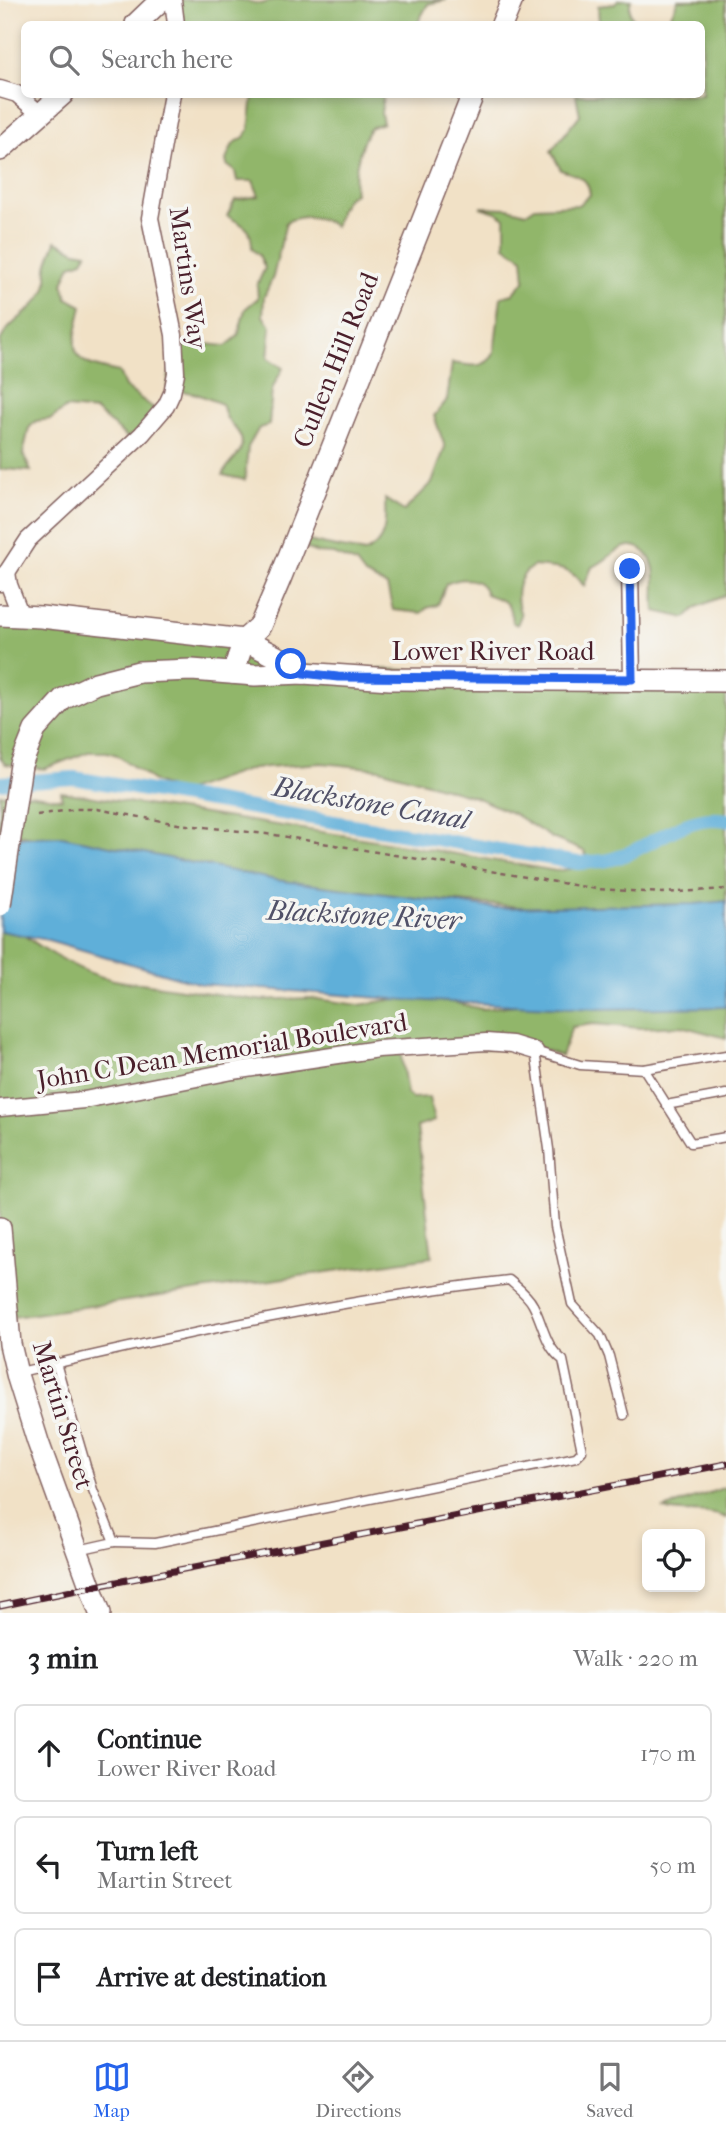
<!DOCTYPE html>
<meta charset="utf-8">
<style>
:root{--surface:#fff;--page:#f2f2f2;--text:#202124;--muted:#757577;--line:#e0e0e0;--accent:#2563eb}
body{margin:0;font-family:"IM FELL French Canon",serif;background:var(--page);color:var(--text)}
.controls{position:absolute;right:21px;bottom:21px;display:grid;overflow:hidden;border-radius:10px;box-shadow:0 4px 10px #0003}
.controls button{width:63px;height:63px;display:grid;place-items:center;padding:0;border:0;border-bottom:2px solid var(--line);background:var(--surface);color:var(--text);font:35px sans-serif}
.stop{position:absolute;width:21px;height:21px;margin:-16px;border:5px solid #2563eb;border-radius:50%;background:#fff}
.stop.end{background:#2563eb;border-color:#fff;box-shadow:0 2px 7px #0008}
.list{margin:0;padding:0;list-style:none}
h2{display:flex;justify-content:space-between;align-items:center;height:91px;margin:0;padding:0 28px;font-size:30px}
h2 small{font-size:23px;font-weight:400;color:var(--muted)}
.list li{display:grid;grid-template-columns:46px 1fr auto;gap:21px;align-items:center;box-sizing:border-box;height:98px;margin:0 14px 14px;padding:0 14px;border:2px solid var(--line);border-radius:10px}
.list b{display:block;font-size:26px;white-space:nowrap}
.list p{margin:0;font-size:23px;white-space:nowrap;color:var(--muted)}
.list em{font-size:23px;font-style:normal;color:var(--muted)}
.icon{flex:none;width:38px;height:38px;fill:none;stroke:currentColor;stroke-width:2;stroke-linecap:round;stroke-linejoin:round}
.map{position:relative;flex:none;width:726px;height:1613px;overflow:hidden}
.search{position:absolute;background:var(--surface);box-shadow:0 4px 10px #0003;left:21px;right:21px;top:21px;height:77px;display:flex;align-items:center;gap:18px;box-sizing:border-box;padding:0 24px;border-radius:10px;color:var(--muted);font-size:26px}
.sheet{height:427px;background:var(--surface)}
nav{display:flex;justify-content:space-around;align-items:center;box-sizing:border-box;height:98px;border-top:2px solid var(--line);background:var(--surface);font-size:19px;color:var(--muted)}
nav a{display:grid;justify-items:center;gap:4px}
nav .on{color:var(--accent)}
.map>svg:first-child{display:block}
.forest{fill:#91b66b;stroke:#6e6a4b;stroke-width:2}
.water{fill:#5eafd9;stroke:#546782;stroke-width:2}
.lines{fill:none;stroke-linecap:round;stroke-linejoin:round}
.canal{stroke:#5eafd9;stroke-width:14}
.lane-casing{stroke:#846361;stroke-width:11}
.street-casing{stroke:#846361;stroke-width:19}
.secondary-casing{stroke:#846361;stroke-width:24}
.path{stroke:#846361;stroke-width:2.5;stroke-dasharray:5 5;stroke-linecap:butt}
.lane{stroke:#fff;stroke-width:8}
.street{stroke:#fff;stroke-width:16}
.secondary{stroke:#fff;stroke-width:21}
.rail-casing{stroke:#4a1f2b;stroke-width:7}
.rail{stroke:#f6f6f2;stroke-width:4.5;stroke-dasharray:13;stroke-linecap:butt}
.secondary-bridge-casing{stroke:#846361;stroke-width:24;stroke-linecap:butt}
.secondary-bridge{stroke:#fff;stroke-width:21}
.route{stroke:#2563eb;stroke-width:9}
.labels{text-anchor:middle;dominant-baseline:central;stroke-width:7;stroke-linejoin:round;paint-order:stroke}
.street-label{font-size:26px;fill:#4a1f2b;stroke:#f6f6f2}
.water-label{font-size:28px;font-style:italic;fill:#515168;stroke:#f6f6f2}
</style>
<div class="map">
<svg width="726" height="1613" viewBox="0 0 726 1613">
<rect width="100%" height="100%" fill="#f6f6f2"/>
<filter id="ink" filterUnits="userSpaceOnUse"><feTurbulence type="fractalNoise" baseFrequency=".0143" numOctaves="2"/><feDisplacementMap in="SourceGraphic" scale="14" xChannelSelector="R" yChannelSelector="G"/><feConvolveMatrix kernelMatrix="1 2 1 2 8 2 1 2 1" color-interpolation-filters="sRGB"/></filter>
<filter id="wash" filterUnits="userSpaceOnUse"><feTurbulence type="fractalNoise" baseFrequency=".00686" numOctaves="4" result="noise"/><feDisplacementMap in="SourceGraphic" scale="28" xChannelSelector="R" yChannelSelector="G"/><feGaussianBlur stdDeviation="1.57" result="paint"/><feColorMatrix in="noise" values="0 0 0 0 0 0 0 0 0 0 0 0 0 0 0 0 0 1.4 0 .05"/><feComposite in="paint" operator="in"/></filter>
<g filter="url(#wash)">
<rect width="100%" height="100%" fill="#f1e1c6"/>
<g class="forest">
<polygon points="167,0 240,0 261,4 273,0 446,0 428,4 417,24 173,24"/>
<path d="M618,0h13c-3,11 -1,18 8,24h-40l-1,-18 17,-2z"/>
<path d="M678,0h48v595l-29,12 -12,11 -30,-7c-3,-22 7,-48 -14,-62 -5,-3 -10,-4 -16,-2 -13,4 -20,16 -33,20l-8,19c-14,-20 -28,-18 -51,-20 -17,11 -19,31 -12,49l-4,10 -5,-3c-2,-21 -7,-21 -26,-28 -5,-18 -25,-17 -40,-10l-8,21 -11,3 -6,5 -28,-3 -6,-24 -22,-11 -9,-12 -23,-9 -16,-1 -25,-11 3,-6c22,10 46,10 69,17 23,-10 22,-30 21,-54l19,12 28,-28 13,-36 -11,-31 13,-16 5,-37c17,2 34,8 42,-11l7,-55 12,-3 12,-14 -2,-22 -18,-12v-28l-9,-6 -16,-5 28,1 18,5 9,-6 43,-2 12,-10c-2,-19 -13,-19 -29,-25l-10,-19 29,-36 -4,-20 126,-1v-70h-35z"/>
<path d="M253,95h130l-2,19 2,9c-2,1 -9,3 -11,4 -11,9 -20,52 -17,66 -13,6 -15,19 -20,33 -17,-10 -31,-12 -49,-4l-13,55 -9,20 -1,19 8,10 -3,32 15,10 -11,21 -3,36 -10,3 -11,19 -3,33 -22,-5c4,-11 12,-15 17,-24 6,-14 -4,-21 -12,-31 -3,-4 -4,-11 -6,-16l-25,-10 -30,-6 7,-44 22,-1 30,3 12,-10 7,-27 13,-11 -1,-13 8,-17 -6,-13 -7,-6c0,-22 -7,-23 -25,-33l8,-16 24,-4 -6,-15h-16l-2,-10 -8,-6 -1,-5 7,-16 11,-7 5,-7z"/>
<path d="M56,241l20,10 11,2 -4,8 -12,4 -8,18 4,15 15,8c-11,49 -16,55 37,66l6,15 31,23 -26,30 -34,-29 -30,-3 -15,11 -15,2 -7,7 -6,26 8,17 -26,-2 -5,1v-128c8,-21 31,-28 43,-48 7,-13 3,-16 4,-27 1,-8 7,-18 9,-26z"/>
<polygon points="0,619 246,647 291,666 726,681 726,908 574,914 511,906 254,887 49,839 0,832 0,794 13,796 28,794 62,799 61,792 374,840 556,871 582,867 588,858 584,851 552,838 514,814 475,797 380,769 322,763 253,768 181,793 155,782 117,755 107,752 88,752 44,769 5,764 0,757"/>
<path d="M0,923c21,6 25,14 43,25 30,19 62,35 98,35l116,17 53,-2 49,7 62,-10 61,14 67,-8 177,-10v47l-45,-12 -40,2 -48,-4 -21,3 -11,29 -22,-8 -139,1 7,45 5,4 17,-1 5,24 -17,6 15,130 -425,61 -7,-17z"/>
<path d="M726,1487v31c-20,-10 -42,-2 -62,-9z"/>
</g>
<polygon class="water" points="62,836 276,880 495,908 694,904 726,901 726,1007 598,1009 406,1000 201,984 48,940 0,931 0,838"/>
<g class="lines">
<path class="canal" d="M0,783l74,-5 504,85c12,-1 27,-1 38,-5 37,-12 69,-45 110,-38"/>
</g>
</g>
<g filter="url(#ink)">
<g class="lines">
<g class="lane-casing">
<g id="lane">
<polyline points="644,1069 691,1143 726,1137"/>
<polyline points="666,1105 726,1094"/>
<polyline points="56,1363 93,1490 114,1542 78,1550"/>
<path d="M20,1372c161,-38 324,-73 489,-92 8,7 19,15 24,25 10,18 12,42 30,55l19,91 -6,6 -421,86 -41,-1"/>
<polyline points="624,1415 609,1356 600,1335 572,1304 555,1226 549,1149 535,1051 580,1065 644,1069 726,1055"/>
</g>
</g>
<g class="street-casing">
<g id="street">
<polyline points="173,0 176,24"/>
<polyline points="0,89 17,94 41,115"/>
<polyline points="630,569 632,679"/>
<polyline points="7,572 9,585 21,616"/>
<polyline points="0,583 28,540 142,434 166,406 172,393 176,373 174,335 150,218 172,94"/>
<polyline points="0,1108 84,1100 233,1071 378,1049 486,1042 512,1044 535,1051"/>
</g>
</g>
<g class="secondary-casing">
<g id="secondary">
<polyline points="136,24 161,0"/>
<polyline points="502,24 512,0"/>
<polyline points="0,150 63,94"/>
<polyline points="0,615 41,617 244,640 291,664 303,673"/>
<polyline points="233,673 244,640 260,626 280,579 473,94"/>
<polyline points="21,765 35,730 63,699 96,683 139,672 192,670 255,675 303,673 390,679 726,681"/>
<polyline points="0,1228 10,1344 18,1378 38,1442 100,1613"/>
</g>
</g>
<polyline class="path" points="37,815 76,809 97,809 178,824 275,835 597,889 662,893 726,889"/>
<use href="#lane" class="lane"/>
<use href="#street" class="street"/>
<use href="#secondary" class="secondary"/>
<g class="rail-casing">
<polyline id="rail" points="0,1606 91,1587 726,1464"/>
</g>
<use href="#rail" class="rail"/>
<g class="secondary-bridge-casing">
<polyline id="secondary-bridge" points="0,905 21,765"/>
</g>
<use href="#secondary-bridge" class="secondary-bridge"/>
</g>
</g>
<g class="lines" filter="url(#ink)">
<polyline class="route" points="291,664 303,673 338,677 632,679 630,569"/>
</g>
<g class="labels">
<g class="street-label">
<text transform="translate(188 278) rotate(82)">Martins Way</text>
<text transform="translate(336 360) rotate(-68)">Cullen Hill Road</text>
<text x="493" y="651">Lower River Road</text>
<text transform="translate(222 1051) rotate(-9)">John C Dean Memorial Boulevard</text>
<text transform="translate(63 1415) rotate(73)">Martin Street</text>
</g>
<g class="water-label">
<text transform="translate(371 803) rotate(10)">Blackstone Canal</text>
<text transform="translate(364 915) rotate(3)">Blackstone River</text>
</g>
</g>
</svg>
<div class="controls">
<button><svg class="icon" aria-label="locate" viewBox="0 0 24 24"><circle cx="12" cy="12" r="6"/><path d="M12 2v4M12 18v4M2 12h4M18 12h4"/></svg></button>
</div>
<div class="stop" style="left:291px;top:664px"></div>
<div class="stop end" style="left:630px;top:569px"></div>
<div class="search"><svg class="icon" aria-label="search" viewBox="0 0 24 24"><circle cx="10" cy="10" r="6"/><path d="M15 15l6 6"/></svg>Search here</div>
</div>
<section class="sheet">
<h2>3 min<small>Walk · 220 m</small></h2>
<ul class="list">
<li><svg class="icon" aria-label="ahead" viewBox="0 0 24 24"><path d="M12 20V5M6 11l6-6 6 6"/></svg><div><b>Continue</b><p>Lower River Road</p></div><em>170 m</em></li>
<li><svg class="icon" aria-label="left" viewBox="0 0 24 24"><path d="M17 20v-9H6M10 6l-5 5 5 5"/></svg><div><b>Turn left</b><p>Martin Street</p></div><em>50 m</em></li>
<li><svg class="icon" aria-label="arrive" viewBox="0 0 24 24"><path d="M6 21V4h12l-3 4 3 4H6"/></svg><div><b>Arrive at destination</b></div></li>
</ul>
</section>
<nav>
<a class="on"><svg class="icon" aria-label="map" viewBox="0 0 24 24"><path d="M3 6l6-2 6 2 6-2v14l-6 2-6-2-6 2zM9 4v14M15 6v14"/></svg>Map</a>
<a><svg class="icon" aria-label="directions" viewBox="0 0 24 24"><path d="M12 3l9 9-9 9-9-9zM9 14v-3h6M13 9l2 2-2 2"/></svg>Directions</a>
<a><svg class="icon" aria-label="saved" viewBox="0 0 24 24"><path d="M7 4h10v16l-5-4-5 4z"/></svg>Saved</a>
</nav>
